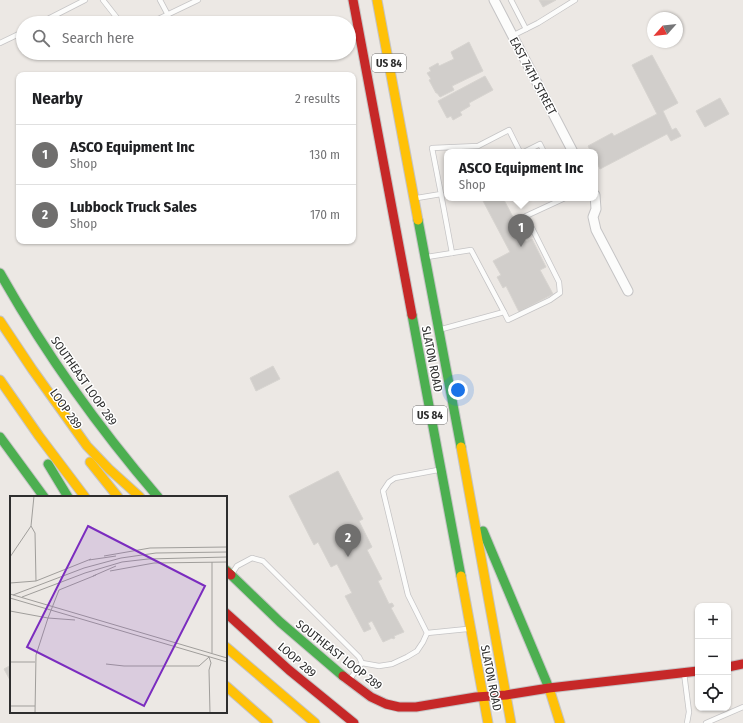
<!DOCTYPE html>
<meta charset="utf-8">
<style>
:root{--surface:#fff;--page:#f2f2f2;--text:#202124;--muted:#757577;--line:#e0e0e0;--accent:#706f6e}
body{margin:0;font-family:"Fira Sans Condensed",sans-serif;background:var(--page);color:var(--text)}
.controls{position:absolute;right:12px;bottom:12px;display:grid;overflow:hidden;border-radius:8px;box-shadow:0 1px 3px #0004}
.controls button{width:36px;height:36px;display:grid;place-items:center;padding:0;border:0;border-bottom:1px solid var(--line);background:var(--surface);color:var(--text);font:20px sans-serif}
.compass{position:absolute;left:647px;top:12px;width:36px;height:36px;border-radius:50%;background:var(--surface);box-shadow:0 1px 3px #0004;rotate:243deg}
.you{position:absolute;left:458px;top:390px;width:14px;height:14px;margin:-10px;border:3px solid #fff;border-radius:50%;background:#1a73e8;box-shadow:0 0 0 6px #1a73e833}
.badge{display:grid;place-items:center;width:26px;height:26px;border-radius:50%;background:var(--accent);color:#fff;font-size:13px;font-weight:700}
.pin{position:absolute;translate:-50% -33px;filter:drop-shadow(0 1px 2px #0008)}
.pin::after{content:'';position:absolute;top:21px;width:14px;height:12px;background:inherit;clip-path:polygon(0 0,100% 0,50% 100%)}
.popup{position:absolute;left:444px;top:149px;width:154px;height:52px;box-sizing:border-box;display:grid;place-content:center;border-radius:8px;background:var(--surface);filter:drop-shadow(0 1px 3px #0005);font-size:13px;white-space:nowrap;color:var(--muted)}
.popup b{font-size:15px;color:var(--text)}
.popup::after{content:'';position:absolute;left:50%;top:100%;margin-left:-8px;border:8px solid transparent;border-top-color:var(--surface)}
.list{margin:0;padding:0;list-style:none}
h2{display:flex;justify-content:space-between;align-items:center;height:52px;margin:0;padding:0 16px;font-size:17px}
h2 small{font-size:13px;font-weight:400;color:var(--muted)}
.list li{display:grid;grid-template-columns:26px 1fr auto;gap:12px;align-items:center;box-sizing:border-box;height:60px;padding:0 16px;border-top:1px solid var(--line)}
.list b{display:block;font-size:15px;white-space:nowrap}
.list p{margin:0;font-size:13px;white-space:nowrap;color:var(--muted)}
.list em{font-size:13px;font-style:normal;color:var(--muted)}
.icon{flex:none;width:22px;height:22px;fill:none;stroke:currentColor;stroke-width:2;stroke-linecap:round;stroke-linejoin:round}
.map{position:relative;flex:none;width:743px;height:723px;overflow:hidden}
.search{position:absolute;background:var(--surface);box-shadow:0 1px 3px #0004;left:16px;top:16px;width:340px;height:44px;display:flex;align-items:center;gap:10px;box-sizing:border-box;padding:0 14px;border-radius:22px;color:var(--muted);font-size:15px}
.panel{position:absolute;background:var(--surface);box-shadow:0 1px 3px #0004;left:16px;top:72px;width:340px;height:172px;border-radius:8px}
.map>svg:first-child{display:block}
.building{fill:#d1cecb;stroke:#d7d4d0}
.lines{fill:none;stroke-linecap:round;stroke-linejoin:round}
.lane-casing{stroke:#c5c4c5;stroke-width:6}
.street-casing{stroke:#c5c4c5;stroke-width:11}
.fast-casing{stroke:#c5c4c5;stroke-width:11}
.slow-casing{stroke:#c5c4c5;stroke-width:11}
.jam-casing{stroke:#c5c4c5;stroke-width:11}
.lane{stroke:#fcfcfb;stroke-width:4.5}
.street{stroke:#fcfcfb;stroke-width:9}
.fast{stroke:#4caf50;stroke-width:9}
.slow{stroke:#ffc107;stroke-width:9}
.jam{stroke:#c62828;stroke-width:9}
.labels{text-anchor:middle;dominant-baseline:central;stroke-width:3;stroke-linejoin:round;paint-order:stroke}
.shield{fill:#fff;stroke:#6d6d6d;stroke-width:1}
.shield-label{font-size:11px;font-weight:bold;fill:#2e2e2e}
.street-label{font-size:12px;fill:#2e2e2e;stroke:#fff}
.inset-road{fill:none;stroke:#a09e9b;stroke-width:1}
.view{fill:#7b2cbf;fill-opacity:0.15;stroke:#7b2cbf;stroke-width:2}
.inset-edge{fill:none;stroke:#2e2e2e;stroke-width:2}
</style>
<div class="map">
<svg width="743" height="723" viewBox="0 0 743 723">
<rect width="100%" height="100%" fill="#ece8e4"/>
<g class="building">
<polygon points="539,0 556,0 543,7"/>
<polygon points="469,42 483,71 452,86 454,90 440,97 437,93 436,93 429,80 431,79 427,73 431,71 429,68 438,63 439,66 454,59 451,52"/>
<polygon points="652,55 678,103 663,111 672,130 676,128 681,136 671,141 667,134 600,169 595,159 595,152 591,152 588,146 612,133 614,136 657,114 632,65"/>
<polygon points="485,76 493,90 469,103 470,106 460,112 462,115 453,120 451,116 447,118 438,101"/>
<polygon points="720,98 729,114 705,127 696,111"/>
<polygon points="483,198 503,198 526,242 532,239 546,267 540,270 553,294 519,312 506,286 503,288 497,277 501,275 493,261 510,252 482,199"/>
<polygon points="273,366 280,379 256,391 250,378"/>
<polygon points="338,471 363,519 359,521 372,547 367,550 382,579 378,581 389,604 392,603 394,606 391,608 404,632 394,636 395,638 393,639 392,638 383,642 372,621 368,623 371,629 364,632 345,596 352,593 337,564 331,567 318,542 314,545 289,496"/>
<polygon points="11,665 11,682 4,669"/>
</g>
<g class="lines">
<g class="lane-casing">
<g id="lane">
<polyline points="103,0 121,23"/>
<polyline points="160,0 168,15"/>
<polyline points="511,0 526,29"/>
<polyline points="40,23 85,0"/>
<polyline points="150,23 198,0"/>
<polyline points="512,36 538,23 575,0"/>
<polyline points="0,43 23,32"/>
<polyline points="524,152 540,144 544,152"/>
<polyline points="441,194 452,253"/>
<polyline points="417,198 441,194 432,148 478,146 509,130 520,152"/>
<polyline points="427,257 471,250 504,312"/>
<polyline points="442,329 504,312 508,320 550,300 560,293 559,282 526,216 565,198"/>
<polyline points="233,572 237,566 252,558 263,561 359,657 362,663 350,679"/>
<polyline points="427,633 467,629"/>
<polyline points="362,663 379,666 392,664 407,657 417,651 423,642 427,633 408,595 383,491 389,482 395,478 438,470"/>
<polyline points="684,673 689,712 687,723"/>
<polyline points="706,723 743,707"/>
</g>
</g>
<g class="street-casing">
<g id="street">
<polyline points="494,0 573,152"/>
<polyline points="595,195 596,209 593,217 596,230 628,291"/>
</g>
</g>
<g class="fast-casing">
<g id="fast">
<polyline points="418,220 461,447"/>
<path d="M0,273c45,80 98,154 158,224"/>
<polyline points="412,315 461,576"/>
<polyline points="0,437 44,497"/>
<polyline points="48,464 68,497"/>
<polyline points="483,531 549,688"/>
<polyline points="226,570 280,622 343,676"/>
</g>
</g>
<g class="slow-casing">
<g id="slow">
<polyline points="377,0 418,220"/>
<polyline points="0,321 32,369 87,446 109,469 140,497"/>
<polyline points="0,380 39,436 85,497"/>
<polyline points="461,447 511,723"/>
<polyline points="90,462 118,497"/>
<polyline points="461,576 488,723"/>
<polyline points="226,647 315,723"/>
<polyline points="226,686 268,723"/>
<polyline points="549,688 560,723"/>
</g>
</g>
<g class="jam-casing">
<g id="jam">
<polyline points="353,0 412,315"/>
<polyline points="226,571 231,575"/>
<polyline points="226,613 289,670 354,723"/>
<polyline points="728,667 743,664"/>
<polyline points="343,676 371,697 386,704 399,707 416,707 476,697 506,695 549,688 698,671"/>
</g>
</g>
<use href="#lane" class="lane"/>
<use href="#street" class="street"/>
<use href="#fast" class="fast"/>
<use href="#slow" class="slow"/>
<use href="#jam" class="jam"/>
</g>
<g class="labels">
<g class="shield">
<rect x="372" y="54" width="34" height="18" rx="3"/>
<rect x="413" y="406" width="34" height="18" rx="3"/>
</g>
<g class="shield-label">
<text x="389" y="63">US 84</text>
<text x="430" y="415">US 84</text>
</g>
<g class="street-label">
<text transform="translate(533 76) rotate(62)">EAST 74TH STREET</text>
<text transform="translate(432 359) rotate(79)">SLATON ROAD</text>
<text transform="translate(84 381) rotate(55)">SOUTHEAST LOOP 289</text>
<text transform="translate(66 409) rotate(55)">LOOP 289</text>
<text transform="translate(339 655) rotate(38)">SOUTHEAST LOOP 289</text>
<text transform="translate(297 660) rotate(41)">LOOP 289</text>
<text transform="translate(491 678) rotate(79)">SLATON ROAD</text>
</g>
</g>
<g transform="translate(10 496)">
<rect width="217" height="217" fill="#ece8e4"/>
<path class="inset-road" d="M21,30l4,7 1,48M94,60l46,-8 77,-1M0,61l21,-31 3,-30M79,64l27,-4M202,66v91M100,75l44,-8 73,-1M83,80l23,-10M0,87l26,-2 55,-22M0,98l217,64M3,99l71,-27 37,-10 35,-5 71,-1M12,101l63,-24 37,-11 26,-3 79,-2M0,102l217,64M0,115l38,7 11,-28 37,-15M38,122l27,2M0,166h25M96,168l18,2h75l10,-9 2,6 -2,7 1,43M0,210h25M25,217l1,-58 12,-37"/>
<path class="view" d="M78,30l117,60 -61,120 -117,-59z"/>
<rect width="217" height="217" class="inset-edge"/>
</g>
</svg>
<div class="controls">
<button>+</button>
<button>−</button>
<button><svg class="icon" aria-label="locate" viewBox="0 0 24 24"><circle cx="12" cy="12" r="6"/><path d="M12 2v4M12 18v4M2 12h4M18 12h4"/></svg></button>
</div>
<svg class="compass" viewBox="-18 -18 36 36"><path d="M0-13l5 13h-10z" fill="#e53935"/><path d="M0 13l5-13h-10z" fill="#757577"/></svg>
<div class="you"></div>
<div class="pin badge" style="left:521px;top:247px">1</div>
<div class="popup"><b>ASCO Equipment Inc</b>Shop</div>
<div class="pin badge" style="left:348px;top:557px">2</div>
<div class="search"><svg class="icon" aria-label="search" viewBox="0 0 24 24"><circle cx="10" cy="10" r="6"/><path d="M15 15l6 6"/></svg>Search here</div>
<section class="panel">
<h2>Nearby<small>2 results</small></h2>
<ul class="list">
<li><span class="badge">1</span><div><b>ASCO Equipment Inc</b><p>Shop</p></div><em>130 m</em></li>
<li><span class="badge">2</span><div><b>Lubbock Truck Sales</b><p>Shop</p></div><em>170 m</em></li>
</ul>
</section>
</div>
